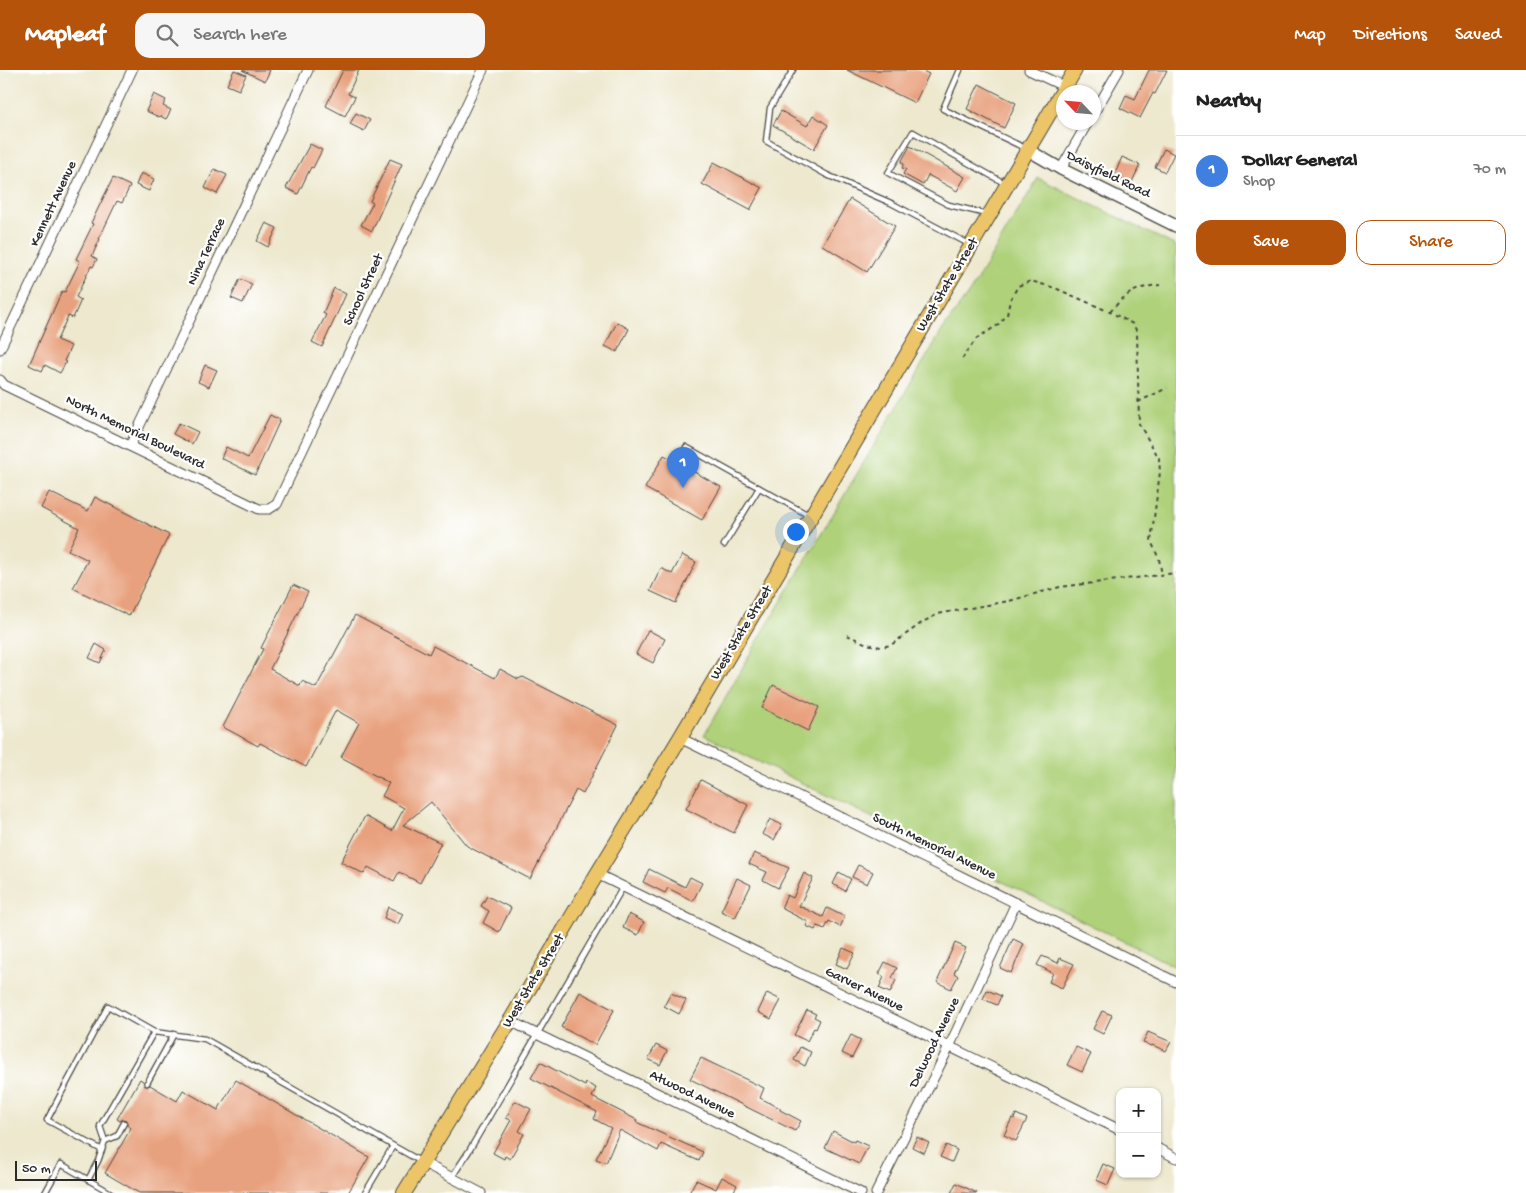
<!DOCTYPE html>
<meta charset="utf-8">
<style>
:root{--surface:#fff;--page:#f6f6f6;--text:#222;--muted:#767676;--line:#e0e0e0;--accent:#b45309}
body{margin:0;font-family:"Gochi Hand",sans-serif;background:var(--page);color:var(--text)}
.controls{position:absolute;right:15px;bottom:15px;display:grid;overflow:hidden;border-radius:10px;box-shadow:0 1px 4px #0004}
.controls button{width:45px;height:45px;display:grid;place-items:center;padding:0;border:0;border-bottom:1px solid var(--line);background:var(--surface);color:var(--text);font:25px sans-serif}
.compass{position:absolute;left:1056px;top:15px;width:45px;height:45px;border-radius:50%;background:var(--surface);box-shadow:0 1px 4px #0004;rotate:296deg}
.scale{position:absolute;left:15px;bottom:12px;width:82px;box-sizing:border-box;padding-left:5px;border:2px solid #2b2b2b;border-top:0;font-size:14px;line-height:18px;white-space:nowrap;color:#2b2b2b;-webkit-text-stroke:4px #fff;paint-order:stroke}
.you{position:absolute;left:795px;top:461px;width:18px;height:18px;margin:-12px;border:4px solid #fff;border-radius:50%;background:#1a73e8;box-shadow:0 0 0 8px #1a73e833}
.badge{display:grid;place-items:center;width:32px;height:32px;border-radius:50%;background:var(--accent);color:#fff;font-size:16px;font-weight:700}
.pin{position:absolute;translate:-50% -41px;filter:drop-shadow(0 1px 2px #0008)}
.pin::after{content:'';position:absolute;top:26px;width:18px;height:15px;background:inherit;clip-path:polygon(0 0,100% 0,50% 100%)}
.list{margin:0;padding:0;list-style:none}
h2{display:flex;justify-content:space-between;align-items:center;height:65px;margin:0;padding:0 20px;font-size:21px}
h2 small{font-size:16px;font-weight:400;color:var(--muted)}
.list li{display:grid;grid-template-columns:32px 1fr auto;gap:15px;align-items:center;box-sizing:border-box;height:70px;padding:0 20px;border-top:1px solid var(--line)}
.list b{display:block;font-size:19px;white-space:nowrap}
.list p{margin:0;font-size:16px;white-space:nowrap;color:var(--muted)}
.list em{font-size:16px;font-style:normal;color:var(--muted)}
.actions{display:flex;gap:10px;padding:15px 20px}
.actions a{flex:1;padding:11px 0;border:1px solid var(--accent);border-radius:15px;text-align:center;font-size:18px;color:var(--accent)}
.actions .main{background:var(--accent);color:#fff}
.icon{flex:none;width:28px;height:28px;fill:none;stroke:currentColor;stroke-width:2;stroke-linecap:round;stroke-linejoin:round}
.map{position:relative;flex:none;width:1176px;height:1123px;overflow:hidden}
header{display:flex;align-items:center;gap:30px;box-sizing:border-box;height:70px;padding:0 25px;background:var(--accent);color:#fff}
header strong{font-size:24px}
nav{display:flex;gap:28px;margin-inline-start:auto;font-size:18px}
.search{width:350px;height:45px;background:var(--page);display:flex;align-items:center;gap:12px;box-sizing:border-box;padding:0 18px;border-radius:15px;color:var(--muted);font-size:19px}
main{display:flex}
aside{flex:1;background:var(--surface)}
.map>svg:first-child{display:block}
.green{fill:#afd17a;stroke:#6d7e52}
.building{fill:#e8a17e}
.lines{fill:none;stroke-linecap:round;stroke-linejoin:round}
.service-casing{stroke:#484743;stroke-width:7}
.minor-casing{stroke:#484743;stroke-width:11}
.tertiary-casing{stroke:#484743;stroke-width:14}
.primary-casing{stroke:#484743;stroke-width:16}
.path{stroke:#484743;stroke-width:2;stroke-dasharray:4 4;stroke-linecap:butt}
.service{stroke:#fff;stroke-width:4.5}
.minor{stroke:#fff;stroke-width:9}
.tertiary{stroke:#fff;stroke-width:11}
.primary{stroke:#ecc569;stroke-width:14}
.labels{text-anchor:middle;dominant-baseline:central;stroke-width:4.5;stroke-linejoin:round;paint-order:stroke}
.street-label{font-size:14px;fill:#2b2b2b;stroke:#fff}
</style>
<header>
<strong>Mapleaf</strong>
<div class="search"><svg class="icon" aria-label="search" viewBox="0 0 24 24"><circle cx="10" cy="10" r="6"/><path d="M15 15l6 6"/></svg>Search here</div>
<nav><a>Map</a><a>Directions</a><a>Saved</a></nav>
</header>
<main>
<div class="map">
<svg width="1176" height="1123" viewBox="0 0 1176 1123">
<rect width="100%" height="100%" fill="#fff"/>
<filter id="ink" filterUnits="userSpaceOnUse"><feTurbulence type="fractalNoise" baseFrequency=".02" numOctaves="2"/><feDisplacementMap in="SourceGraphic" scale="10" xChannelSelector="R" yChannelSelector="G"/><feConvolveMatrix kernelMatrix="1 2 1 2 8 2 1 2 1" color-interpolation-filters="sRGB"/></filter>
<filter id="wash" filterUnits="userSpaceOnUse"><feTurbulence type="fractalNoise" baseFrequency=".0096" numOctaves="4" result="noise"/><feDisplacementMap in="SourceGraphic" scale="20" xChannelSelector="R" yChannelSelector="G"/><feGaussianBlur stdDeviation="1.12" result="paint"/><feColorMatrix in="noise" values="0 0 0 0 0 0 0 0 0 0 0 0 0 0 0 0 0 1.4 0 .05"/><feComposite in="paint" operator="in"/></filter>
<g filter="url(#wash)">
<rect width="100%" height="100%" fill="#ede8ce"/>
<polygon class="green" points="1038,108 1176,176 1176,897 704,665 750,584 943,259 971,220"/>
<g id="blocks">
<g class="building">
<polygon points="234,0 246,5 239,20 227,15"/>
<polygon points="242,0 270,0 265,11"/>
<polygon points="343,0 359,0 348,24 355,27 345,46 326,36"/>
<polygon points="847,0 921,0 929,4 915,33"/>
<polygon points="1149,0 1167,0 1155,24 1153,23 1140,48 1120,38 1126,25 1135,29"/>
<polygon points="979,14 1016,33 1004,58 967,39"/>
<polygon points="154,24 166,30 163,36 171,40 166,49 160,46 159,47 146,41"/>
<polygon points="781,41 807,56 813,45 828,55 814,79 773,55"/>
<polygon points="356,43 370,50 364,61 350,54"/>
<polygon points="310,74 322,80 313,98 311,97 298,124 286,118"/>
<polygon points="910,76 965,107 957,121 928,105 923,115 903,104 906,99 902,98 904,94 901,92"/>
<polygon points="1164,79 1174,84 1165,102 1155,97"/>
<polygon points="1122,87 1140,95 1131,114 1114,106"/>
<polygon points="390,89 402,94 372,161 361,155 373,133 370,131"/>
<polygon points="714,92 762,118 750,140 702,114"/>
<polygon points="214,99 227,105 217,124 205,118"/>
<polygon points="141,103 154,109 149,121 136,115"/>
<polygon points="113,108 130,116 122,133 117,131 99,169 100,169 92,186 97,189 93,197 91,196 76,227 81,230 73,248 68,246 57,270 71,276 64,291 66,292 60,303 45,295 42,301 29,295 62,221 65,222 80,191 76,189 93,154 91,153"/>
<polygon points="850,129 895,156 867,202 822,175"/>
<polygon points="266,153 277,158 268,177 257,171"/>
<polygon points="240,209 252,214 243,233 231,228"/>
<polygon points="334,218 346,224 322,277 312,272 326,245 323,243"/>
<polygon points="617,252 629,259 617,282 605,276"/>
<polygon points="205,295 217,300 209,317 198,312"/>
<polygon points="270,345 280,350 255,405 221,388 226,377 248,388"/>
<polygon points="179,353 198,362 192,374 173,364"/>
<polygon points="664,385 721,417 702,450 645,418"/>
<polygon points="49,422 88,441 95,427 169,465 129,546 73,518 88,490 68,480 79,458 41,438"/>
<polygon points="682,485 696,492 676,533 650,521 661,498 672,504"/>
<polygon points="293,515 308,522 270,599 300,616 302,611 316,618 355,545 429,584 433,576 495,608 500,599 518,609 523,607 618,655 583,724 576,720 530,809 467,776 431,732 403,755 441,773 420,813 399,802 394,811 368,797 364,804 341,792 365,746 392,761 404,738 382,726 389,713 341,687 359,653 336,640 306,697 260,673 258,676 223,657 263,579 261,578"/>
<polygon points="648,560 665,569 653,593 636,584"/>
<polygon points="96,574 106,580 100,593 89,588"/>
<polygon points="773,615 819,637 808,661 762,638"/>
<polygon points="701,710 748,735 734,763 686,739"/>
<polygon points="770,749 782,755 774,770 762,764"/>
<polygon points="754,783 789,798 778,818 763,810 767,802 749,794"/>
<polygon points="858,795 873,802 867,814 852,807"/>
<polygon points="649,799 685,817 690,807 702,813 693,831 668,818 665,823 643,812"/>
<polygon points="839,802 851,809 845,821 833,814"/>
<polygon points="804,803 813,808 799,836 823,847 827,838 845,847 840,857 829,851 825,859 817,856 815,860 806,856 808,852 781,838 787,825 793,828"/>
<polygon points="737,808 751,815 735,848 721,841"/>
<polygon points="487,826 511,838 499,862 483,853 489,841 481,836"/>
<polygon points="388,837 403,844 398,854 384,848"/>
<polygon points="629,844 644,852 638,865 623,858"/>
<polygon points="1013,869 1024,874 1011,903 1000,898"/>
<polygon points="955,873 966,878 954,903 958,906 951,919 937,912"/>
<polygon points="843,878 855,883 847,899 836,894"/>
<polygon points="1042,886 1058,893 1060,888 1074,894 1062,918 1049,912 1053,903 1037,895"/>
<polygon points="885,892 897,898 892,908 896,910 890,923 879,918 884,907 879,904"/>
<polygon points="987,920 1001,926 997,935 983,929"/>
<polygon points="580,922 614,940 595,975 561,957"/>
<polygon points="671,923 686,930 679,944 664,936"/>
<polygon points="767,923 781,930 771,949 758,942"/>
<polygon points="807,940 816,944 814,947 820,950 816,959 814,958 807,971 794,965"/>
<polygon points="1102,941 1112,945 1103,964 1093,959"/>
<polygon points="1148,962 1171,972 1166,981 1152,975 1152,976 1143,973"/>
<polygon points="851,965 861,970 852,988 842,983"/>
<polygon points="656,975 667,981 660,995 648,989"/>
<polygon points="800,977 811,982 805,996 794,990"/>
<polygon points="1076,977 1091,984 1082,1002 1067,995"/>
<polygon points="701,988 764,1018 760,1028 780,1038 780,1040 801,1051 795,1061 690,1009"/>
<polygon points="540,992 585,1016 586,1013 596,1018 592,1027 637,1050 636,1052 703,1082 699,1091 661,1074 658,1081 620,1060 606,1093 596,1089 611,1058 594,1049 597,1042 531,1008"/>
<polygon points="140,1009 143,1011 145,1016 150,1015 177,1031 183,1020 218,1040 236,1010 369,1087 348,1123 139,1123 105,1103 131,1058 127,1055 126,1050 123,1049 120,1051 117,1049"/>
<polygon points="515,1031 531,1039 519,1061 524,1064 510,1089 505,1086 504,1089 493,1083 511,1050 506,1048"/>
<polygon points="1016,1044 1027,1049 1016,1071 1004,1065 1012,1048 1014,1049"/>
<polygon points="833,1061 854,1072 855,1070 868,1076 859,1094 825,1078"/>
<polygon points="917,1067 929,1073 924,1083 912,1077"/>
<polygon points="946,1075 957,1080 952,1092 940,1087"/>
<polygon points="1103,1094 1115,1099 1108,1115 1096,1110"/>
<polygon points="722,1107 737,1115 733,1123 689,1123 696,1110 716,1119"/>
<polygon points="956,1113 977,1123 951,1123"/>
</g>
</g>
</g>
<g filter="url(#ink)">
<use href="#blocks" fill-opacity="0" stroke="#484743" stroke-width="1"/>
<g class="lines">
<g class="service-casing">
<g id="service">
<polyline points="793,0 770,38 766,71 827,105 891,133 967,173"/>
<polyline points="960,0 943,39 1027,79"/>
<polyline points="987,144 949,135 888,103 913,62 1006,114"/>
<polyline points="686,377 810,446"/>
<polyline points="724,475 759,418"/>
<polyline points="147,1013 174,964"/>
<polyline points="105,1071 117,1066 124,1053"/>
<polyline points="102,1080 47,1050 108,936 154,962"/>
<polyline points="452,1107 469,1081 623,817"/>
<polyline points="88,1110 98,1091 105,1071 100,1056 154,962 205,969 420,1091"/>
<polyline points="45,1123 61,1094 111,1123"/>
<polyline points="365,1123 393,1076"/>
</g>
</g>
<g class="minor-casing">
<g id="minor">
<polyline points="1029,0 1065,17"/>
<polyline points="1094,43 1119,0"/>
<polyline points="1061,99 1088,52"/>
<polyline points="0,279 132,0"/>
<polyline points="0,310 4,315 259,439 269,439 277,434 483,0"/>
<polyline points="130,376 308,0"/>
<polyline points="680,668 1176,912"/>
<polyline points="597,804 1120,1060"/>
<polyline points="510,951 861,1123"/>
<polyline points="1157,1078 1176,1088"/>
<polyline points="422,1092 481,1123"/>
<polyline points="876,1123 949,977 1016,833"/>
</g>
</g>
<g class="tertiary-casing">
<polyline id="tertiary" points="1028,80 1061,99 1176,156"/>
</g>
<g class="primary-casing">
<polyline id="primary" points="404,1123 510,951 597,804 680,668 1075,0"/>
</g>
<g class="path">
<path d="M1110,242c16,-19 26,-25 50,-27"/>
<polyline points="962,289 977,268 998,255 1007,245 1010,230 1018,216 1031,211 1055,218 1110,242 1133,254 1137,262 1139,354 1159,388 1160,402 1151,471 1159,489 1162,505"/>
<polyline points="1138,332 1167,318"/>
<polyline points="847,565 867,574 881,577 891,575 923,552 938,544 1009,531 1060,517 1176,503"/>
</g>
<use href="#service" class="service"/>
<use href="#minor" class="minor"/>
<use href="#tertiary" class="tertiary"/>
<use href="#primary" class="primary"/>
</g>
</g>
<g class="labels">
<g class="street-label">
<text transform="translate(1108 105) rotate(26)">Daisyfield Road</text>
<text transform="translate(54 134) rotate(-65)">Kennett Avenue</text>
<text transform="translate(207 182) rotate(-65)">Nina Terrace</text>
<text transform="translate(948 215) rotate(-59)">West State Street</text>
<text transform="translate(364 220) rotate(-65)">School Street</text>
<text transform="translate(135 363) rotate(26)">North Memorial Boulevard</text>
<text transform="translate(742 563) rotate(-59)">West State Street</text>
<text transform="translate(934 777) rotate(26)">South Memorial Avenue</text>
<text transform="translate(534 911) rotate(-59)">West State Street</text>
<text transform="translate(864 920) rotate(26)">Garver Avenue</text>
<text transform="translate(935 973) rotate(-64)">Delwood Avenue</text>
<text transform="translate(692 1025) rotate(26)">Atwood Avenue</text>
</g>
</g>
</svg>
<div class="controls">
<button>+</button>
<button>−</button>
</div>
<svg class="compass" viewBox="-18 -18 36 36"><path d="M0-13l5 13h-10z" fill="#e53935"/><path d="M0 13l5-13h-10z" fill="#767676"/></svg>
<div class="scale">50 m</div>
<div class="you"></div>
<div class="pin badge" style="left:683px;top:418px;background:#3f7fe0">1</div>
</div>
<aside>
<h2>Nearby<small></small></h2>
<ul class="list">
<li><span class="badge" style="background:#3f7fe0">1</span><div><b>Dollar General</b><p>Shop</p></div><em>70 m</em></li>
</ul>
<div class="actions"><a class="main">Save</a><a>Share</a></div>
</aside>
</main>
